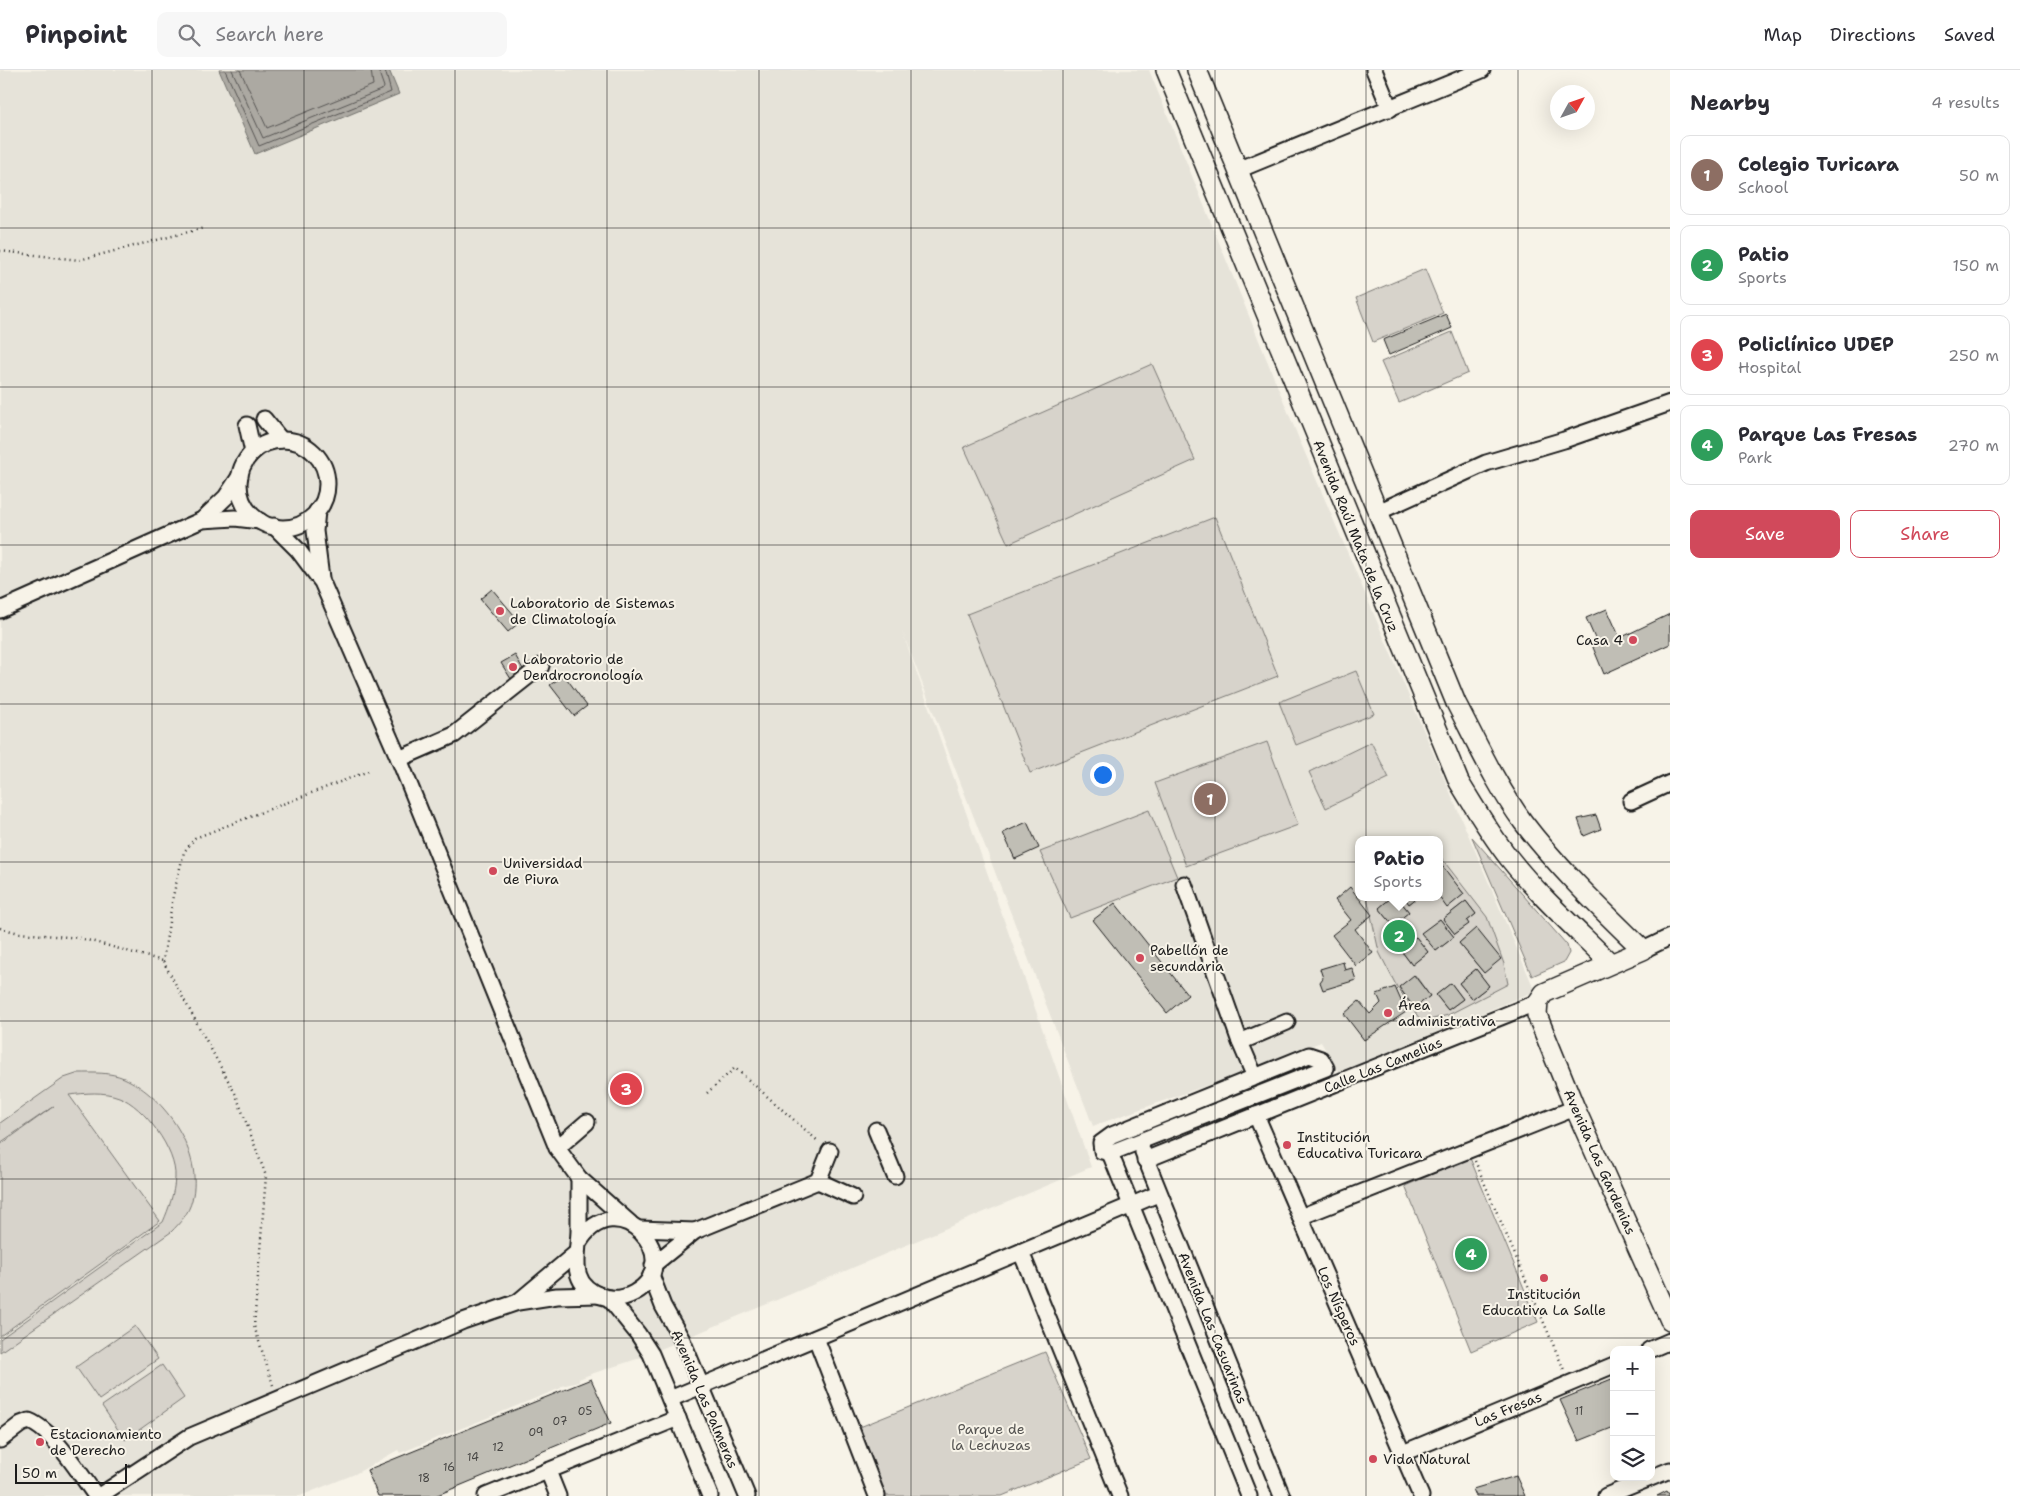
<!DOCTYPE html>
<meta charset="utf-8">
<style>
:root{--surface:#fff;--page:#f7f7f7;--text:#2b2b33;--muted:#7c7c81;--line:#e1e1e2;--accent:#d1495b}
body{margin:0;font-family:"Shantell Sans",sans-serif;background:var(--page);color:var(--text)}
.controls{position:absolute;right:15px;bottom:15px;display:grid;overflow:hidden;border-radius:10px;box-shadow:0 5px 20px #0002}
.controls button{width:45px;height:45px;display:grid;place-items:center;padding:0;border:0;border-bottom:1px solid var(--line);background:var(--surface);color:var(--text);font:25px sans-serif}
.compass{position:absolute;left:1550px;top:15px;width:45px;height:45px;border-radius:50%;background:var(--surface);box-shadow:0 5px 20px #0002;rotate:50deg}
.scale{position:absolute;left:15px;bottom:12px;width:112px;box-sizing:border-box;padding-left:5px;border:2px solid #1c1c1c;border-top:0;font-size:14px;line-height:18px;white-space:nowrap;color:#1c1c1c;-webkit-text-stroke:4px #f7f3e8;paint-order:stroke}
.you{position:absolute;left:1102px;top:704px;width:18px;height:18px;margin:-12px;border:4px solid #fff;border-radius:50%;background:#1a73e8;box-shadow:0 0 0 8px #1a73e833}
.badge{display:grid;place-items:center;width:32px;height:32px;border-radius:50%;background:var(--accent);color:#fff;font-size:16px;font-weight:700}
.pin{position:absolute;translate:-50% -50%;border:2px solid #fff;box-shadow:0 1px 5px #0006}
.popup{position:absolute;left:1355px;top:766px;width:88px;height:65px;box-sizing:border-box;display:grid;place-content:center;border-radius:10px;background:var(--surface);filter:drop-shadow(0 1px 4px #0005);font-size:16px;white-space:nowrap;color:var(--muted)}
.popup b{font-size:19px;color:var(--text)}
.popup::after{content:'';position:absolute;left:50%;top:100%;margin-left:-10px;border:10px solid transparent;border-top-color:var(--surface)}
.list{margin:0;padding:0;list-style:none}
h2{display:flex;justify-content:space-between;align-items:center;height:65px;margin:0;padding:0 20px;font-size:21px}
h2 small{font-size:16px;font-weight:400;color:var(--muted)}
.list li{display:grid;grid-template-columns:32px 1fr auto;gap:15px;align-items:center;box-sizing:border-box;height:80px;margin:0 10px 10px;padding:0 10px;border:1px solid var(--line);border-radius:10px}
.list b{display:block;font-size:19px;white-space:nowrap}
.list p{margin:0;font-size:16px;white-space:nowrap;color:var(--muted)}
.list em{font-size:16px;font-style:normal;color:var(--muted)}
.actions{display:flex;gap:10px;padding:15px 20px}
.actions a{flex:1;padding:11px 0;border:1px solid var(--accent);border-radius:10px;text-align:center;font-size:18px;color:var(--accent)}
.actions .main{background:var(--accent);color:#fff}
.icon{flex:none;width:28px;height:28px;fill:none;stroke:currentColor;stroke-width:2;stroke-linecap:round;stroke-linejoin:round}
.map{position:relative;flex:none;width:1670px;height:1426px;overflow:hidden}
header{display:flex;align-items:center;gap:30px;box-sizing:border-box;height:70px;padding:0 25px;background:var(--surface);border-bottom:1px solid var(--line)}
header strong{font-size:24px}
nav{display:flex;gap:28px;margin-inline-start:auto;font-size:18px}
.search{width:350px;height:45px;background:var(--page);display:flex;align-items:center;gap:12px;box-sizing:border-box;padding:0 18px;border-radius:10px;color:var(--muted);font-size:19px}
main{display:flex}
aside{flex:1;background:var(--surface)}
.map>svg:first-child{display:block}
.built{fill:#e6e3d9;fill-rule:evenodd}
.green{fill:#d7d3cb;stroke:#7a7874;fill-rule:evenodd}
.water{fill:#aca9a2;stroke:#72716c}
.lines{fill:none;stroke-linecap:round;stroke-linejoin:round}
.shore{stroke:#565452;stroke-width:1}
.building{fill:#c0beb5;stroke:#1c1c1c}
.minor-casing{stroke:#1c1c1c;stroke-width:19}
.major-casing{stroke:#1c1c1c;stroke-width:22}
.path{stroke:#1c1c1c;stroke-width:2.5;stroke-dasharray:1 4;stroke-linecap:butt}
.minor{stroke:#f7f3e8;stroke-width:15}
.major{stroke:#f7f3e8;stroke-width:19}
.grid{fill:none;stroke:#1c1c1c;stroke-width:1;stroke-opacity:0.55}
.poi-dot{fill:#d1495b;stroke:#f7f3e8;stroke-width:2}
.labels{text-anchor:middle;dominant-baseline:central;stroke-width:4;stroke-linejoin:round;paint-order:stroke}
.number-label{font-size:11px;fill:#454442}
.street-label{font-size:14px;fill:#1c1c1c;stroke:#f7f3e8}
.poi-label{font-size:14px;fill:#1c1c1c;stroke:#f7f3e8;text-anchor:start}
.park-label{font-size:14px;fill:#545351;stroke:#f7f3e8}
</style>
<header>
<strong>Pinpoint</strong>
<div class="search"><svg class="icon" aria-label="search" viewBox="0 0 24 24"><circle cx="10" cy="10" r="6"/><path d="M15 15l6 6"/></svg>Search here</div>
<nav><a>Map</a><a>Directions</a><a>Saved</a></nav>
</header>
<main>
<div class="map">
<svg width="1670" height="1426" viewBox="0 0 1670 1426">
<rect width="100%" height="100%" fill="#f7f3e8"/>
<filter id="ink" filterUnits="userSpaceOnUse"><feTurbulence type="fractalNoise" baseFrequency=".02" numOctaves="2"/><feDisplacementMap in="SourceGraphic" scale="10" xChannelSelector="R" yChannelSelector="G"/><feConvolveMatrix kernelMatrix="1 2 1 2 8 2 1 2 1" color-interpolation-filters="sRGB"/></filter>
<g filter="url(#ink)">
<path class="built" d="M0,0h1149l150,369 236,552 -196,82 -18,-31 -99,38 -129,46 -191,-495 189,536 -454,192 -46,15 -12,5v3l-18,4v2l-161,65 -2,-3 -43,24 -55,22h-300zM1359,770h80v57h-80z"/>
<g class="green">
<polygon points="1425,199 1443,243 1373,272 1356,228"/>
<polygon points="1452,262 1468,303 1399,333 1381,292"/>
<polygon points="1152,294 1195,390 1008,474 964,377"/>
<polygon points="1215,447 1278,606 1030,703 967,544"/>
<polygon points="1356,601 1374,644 1296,675 1279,632"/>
<polygon points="1267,672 1298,755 1186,796 1155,713"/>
<polygon points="1371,672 1389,708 1326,738 1309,702"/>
<polygon points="1149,740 1177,807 1070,848 1040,782"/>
<polygon points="1472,767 1567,875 1569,883 1564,892 1532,906"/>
<path d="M1439,785l48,62 17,47 4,20 -60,31 -26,7 -25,-35 -18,-35 -12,-55h25l-13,11 14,17 16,-13 -12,-15h7l5,7 9,-7h21l8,10 17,-13 -25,-31zM1466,831l10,13 -9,7 1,3 -13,10 -12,-15zM1440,849l14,18 -18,14 -14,-18zM1476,859l8,44 -25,-30zM1416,867l12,15 -16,13 -12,-16zM1476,899l13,17 -17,13 -13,-16zM1415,905l15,21 -16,11 -15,-19zM1451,913l12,16 -15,11 -12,-15z"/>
<path d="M79,1003c15,0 31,-1 45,5 42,19 80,76 68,122 -3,13 -12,23 -21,32l-171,120v-13l163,-117c6,-14 11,-28 12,-44 2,-27 -31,-72 -56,-81 -16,-6 -33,-4 -50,-2l91,126 -160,115v-191l54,-39 -54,37v-20l64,-45z"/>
<polygon points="1470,1088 1538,1252 1471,1281 1405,1116"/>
<polygon points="135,1256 158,1289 99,1330 76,1297"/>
<polygon points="1045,1282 1091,1389 1002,1426 877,1426 850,1361"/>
<polygon points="162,1295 184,1328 125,1370 102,1336"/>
</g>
<polygon class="water" points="219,0 389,0 399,24 255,84"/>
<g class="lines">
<g class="shore">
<polyline points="225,0 259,76 391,22 385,0"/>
<polyline points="232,0 263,68 383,19 384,17 378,0"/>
<polyline points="240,0 267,58 373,15 371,0"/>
</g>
</g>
<g class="building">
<polygon points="1446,244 1452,258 1389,285 1383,270"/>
<polygon points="492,519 520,552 508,562 480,529"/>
<polygon points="1607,539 1620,568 1670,544 1670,574 1604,604 1592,575 1597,573 1586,548"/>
<polygon points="515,585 524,601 511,609 501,593"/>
<polygon points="564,605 587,636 574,646 550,615"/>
<polygon points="1596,745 1601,759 1584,766 1578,749"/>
<polygon points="1027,752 1039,778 1015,789 1003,763"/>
<polygon points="1440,793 1464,824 1447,838 1439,827"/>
<polygon points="1350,817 1372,845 1355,859 1373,883 1356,896 1332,865 1351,850 1335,830"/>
<polygon points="1392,827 1397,827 1409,842 1393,855 1379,838"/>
<polygon points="1404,827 1418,827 1409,834"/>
<polygon points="1466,831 1476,844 1467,851 1469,854 1455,864 1443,849"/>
<polygon points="1115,833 1188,925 1167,943 1093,850"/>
<polygon points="1440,849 1454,867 1436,881 1421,863"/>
<polygon points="1476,858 1501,889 1484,903 1459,873"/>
<polygon points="1416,867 1428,882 1412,895 1400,879"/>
<polygon points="1343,892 1345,900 1352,898 1356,910 1323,920 1320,912 1323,908 1320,899"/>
<polygon points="1476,899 1489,916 1472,929 1459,913"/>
<polygon points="1414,905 1430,926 1414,938 1399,917"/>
<polygon points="1451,913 1463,929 1448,940 1436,925"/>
<polygon points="1395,917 1406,942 1364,970 1344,944 1359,931 1370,944 1381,933 1377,924"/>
<polygon points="1614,1308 1614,1357 1579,1371 1560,1330"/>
<polygon points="591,1309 611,1353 435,1426 378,1426 367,1400"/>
<polygon points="1516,1406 1525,1426 1476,1426 1473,1419"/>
<polygon points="1667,1421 1670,1426 1657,1426"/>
</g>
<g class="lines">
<g class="minor-casing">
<g id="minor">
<polyline points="1374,0 1390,39"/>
<polyline points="1238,100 1482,0"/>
<polyline points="264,349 281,370"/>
<polyline points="247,355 253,382"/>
<circle cx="283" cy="414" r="44"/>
<polyline points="317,441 315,461 321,508"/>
<polyline points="1378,442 1486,393 1564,370 1670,333"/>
<polyline points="202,450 235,448 260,451"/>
<polyline points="274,456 298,480 322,512 399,689 557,1078 579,1108 630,1153"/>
<polyline points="0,540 202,450 226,427 240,406"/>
<polyline points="399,689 454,665 541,596"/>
<polyline points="1631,731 1670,713"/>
<polyline points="1184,814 1240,972"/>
<polyline points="1643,880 1670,867"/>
<polygon points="1309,985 1321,989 1326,998 1110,1083 1102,1081 1101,1073 1112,1065"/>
<polyline points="1255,1007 1240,972 1287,952"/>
<polyline points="1256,1045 1421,1426"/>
<polyline points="876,1060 895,1106"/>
<polyline points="557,1078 587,1052"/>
<polyline points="830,1081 818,1111 853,1127"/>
<polyline points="1143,1082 1282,1426"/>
<polyline points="1110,1083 1249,1426"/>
<polyline points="1145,1090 1538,932"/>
<polyline points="1300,1147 1575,1038"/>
<polyline points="639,1159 695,1161"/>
<path d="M578,1174c38,-65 112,18 56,49 -11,6 -22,7 -33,3 -33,-12 -23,-39 -22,-65 0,-18 0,-35 0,-53"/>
<polyline points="1021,1182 1120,1426"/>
<polyline points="653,1195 695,1161 818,1111"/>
<polyline points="651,1205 663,1236 682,1270 747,1426"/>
<polyline points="609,1228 638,1264 651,1284 710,1426"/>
<polyline points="519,1231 575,1184"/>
<polyline points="816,1268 877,1426"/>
<polyline points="1649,1280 1670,1271"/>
<polyline points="670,1329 1158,1124"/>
<path d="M0,1370l21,-16 8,-3c25,10 51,53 67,75"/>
<polyline points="1403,1383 1614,1295"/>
<polyline points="548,1401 558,1426"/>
<polyline points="99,1426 189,1367 463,1251 518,1232 557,1226 599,1225"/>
<polyline points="486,1426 678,1348"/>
<polyline points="1606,1426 1670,1400"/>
</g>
</g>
<g class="major-casing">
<g id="major">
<path d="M1166,0l293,712c16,26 31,52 50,76 30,38 67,71 101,105"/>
<path d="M1197,0l259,633c21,40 40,82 67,119 35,46 78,87 120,128l-99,43 -6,9 -1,13 38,93 95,212"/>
</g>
</g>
<g class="path">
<polyline points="0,181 79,190 204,158"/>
<polyline points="0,858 19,863 80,868 163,891"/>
<polyline points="707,1023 735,998 819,1072"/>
<polyline points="1475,1091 1564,1300"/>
<polyline points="273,1315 254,1256 266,1106 236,1025 163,891 173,826 184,782 195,768 371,700"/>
</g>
<use href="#minor" class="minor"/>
<use href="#major" class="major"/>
</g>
</g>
<path class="grid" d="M152,0v1426M304,0v1426M455,0v1426M607,0v1426M759,0v1426M911,0v1426M1063,0v1426M1215,0v1426M1366,0v1426M1518,0v1426M0,158h1670M0,317h1670M0,475h1670M0,634h1670M0,792h1670M0,951h1670M0,1109h1670M0,1268h1670"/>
<g class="poi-dot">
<circle cx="500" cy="541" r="5"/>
<circle cx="1633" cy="570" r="5"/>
<circle cx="513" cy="597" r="5"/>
<circle cx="493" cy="801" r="5"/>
<circle cx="1140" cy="888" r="5"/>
<circle cx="1388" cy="943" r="5"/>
<circle cx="1287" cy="1075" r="5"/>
<circle cx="1544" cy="1208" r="5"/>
<circle cx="40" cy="1372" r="5"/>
<circle cx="1373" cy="1389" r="5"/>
</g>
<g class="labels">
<g class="number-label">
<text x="585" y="1341">05</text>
<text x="1579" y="1341">11</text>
<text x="560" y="1351">07</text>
<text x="536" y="1362">09</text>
<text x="498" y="1377">12</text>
<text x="473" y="1387">14</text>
<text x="449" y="1397">16</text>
<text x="424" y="1408">18</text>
</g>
<g class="street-label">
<text transform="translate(1356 466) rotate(68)">Avenida Raúl Mata de la Cruz</text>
<text transform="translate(1383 995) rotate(-22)">Calle Las Camelias</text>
<text transform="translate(1600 1092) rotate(66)">Avenida Las Gardenias</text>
<text transform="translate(1339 1236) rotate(66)">Los Nísperos</text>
<text transform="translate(1213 1258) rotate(68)">Avenida Las Casuarinas</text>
<text transform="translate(705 1329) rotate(67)">Avenida Las Palmeras</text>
<text transform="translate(1508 1339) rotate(-22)">Las Fresas</text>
</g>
<g class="poi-label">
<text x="510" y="533">Laboratorio de Sistemas<tspan x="510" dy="16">de Climatología</tspan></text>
<text x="1623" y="570" text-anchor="end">Casa 4</text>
<text x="523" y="589">Laboratorio de<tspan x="523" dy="16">Dendrocronología</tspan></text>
<text x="503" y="793">Universidad<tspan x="503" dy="16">de Piura</tspan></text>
<text x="1150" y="880">Pabellón de<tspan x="1150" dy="16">secundaria</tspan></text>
<text x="1398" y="935">Área<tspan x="1398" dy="16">administrativa</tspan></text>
<text x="1297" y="1067">Institución<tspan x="1297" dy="16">Educativa Turicara</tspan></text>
<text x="1544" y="1224" text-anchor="middle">Institución<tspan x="1544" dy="16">Educativa La Salle</tspan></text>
<text x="50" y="1364">Estacionamiento<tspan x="50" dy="16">de Derecho</tspan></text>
<text x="1383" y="1389">Vida Natural</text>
</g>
<g class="park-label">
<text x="991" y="1359">Parque de<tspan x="991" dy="16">la Lechuzas</tspan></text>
</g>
</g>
</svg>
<div class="controls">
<button>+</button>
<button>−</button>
<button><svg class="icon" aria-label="layers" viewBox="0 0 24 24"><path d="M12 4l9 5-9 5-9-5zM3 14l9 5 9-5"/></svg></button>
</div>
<svg class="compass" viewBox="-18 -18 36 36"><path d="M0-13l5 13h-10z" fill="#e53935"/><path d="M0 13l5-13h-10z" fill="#7c7c81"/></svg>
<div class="scale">50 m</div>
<div class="you"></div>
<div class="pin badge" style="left:1210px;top:729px;background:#8d6e63">1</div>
<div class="pin badge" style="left:1399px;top:866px;background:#2e9e5b">2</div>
<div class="popup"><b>Patio</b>Sports</div>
<div class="pin badge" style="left:626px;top:1019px;background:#e0444e">3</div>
<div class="pin badge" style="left:1471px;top:1184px;background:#2e9e5b">4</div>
</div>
<aside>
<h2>Nearby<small>4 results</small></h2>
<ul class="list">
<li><span class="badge" style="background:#8d6e63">1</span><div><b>Colegio Turicara</b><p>School</p></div><em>50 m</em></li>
<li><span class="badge" style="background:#2e9e5b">2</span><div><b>Patio</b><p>Sports</p></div><em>150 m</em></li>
<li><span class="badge" style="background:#e0444e">3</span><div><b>Policlínico UDEP</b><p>Hospital</p></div><em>250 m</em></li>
<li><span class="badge" style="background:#2e9e5b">4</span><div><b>Parque Las Fresas</b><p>Park</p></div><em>270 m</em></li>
</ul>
<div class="actions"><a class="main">Save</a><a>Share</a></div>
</aside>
</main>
